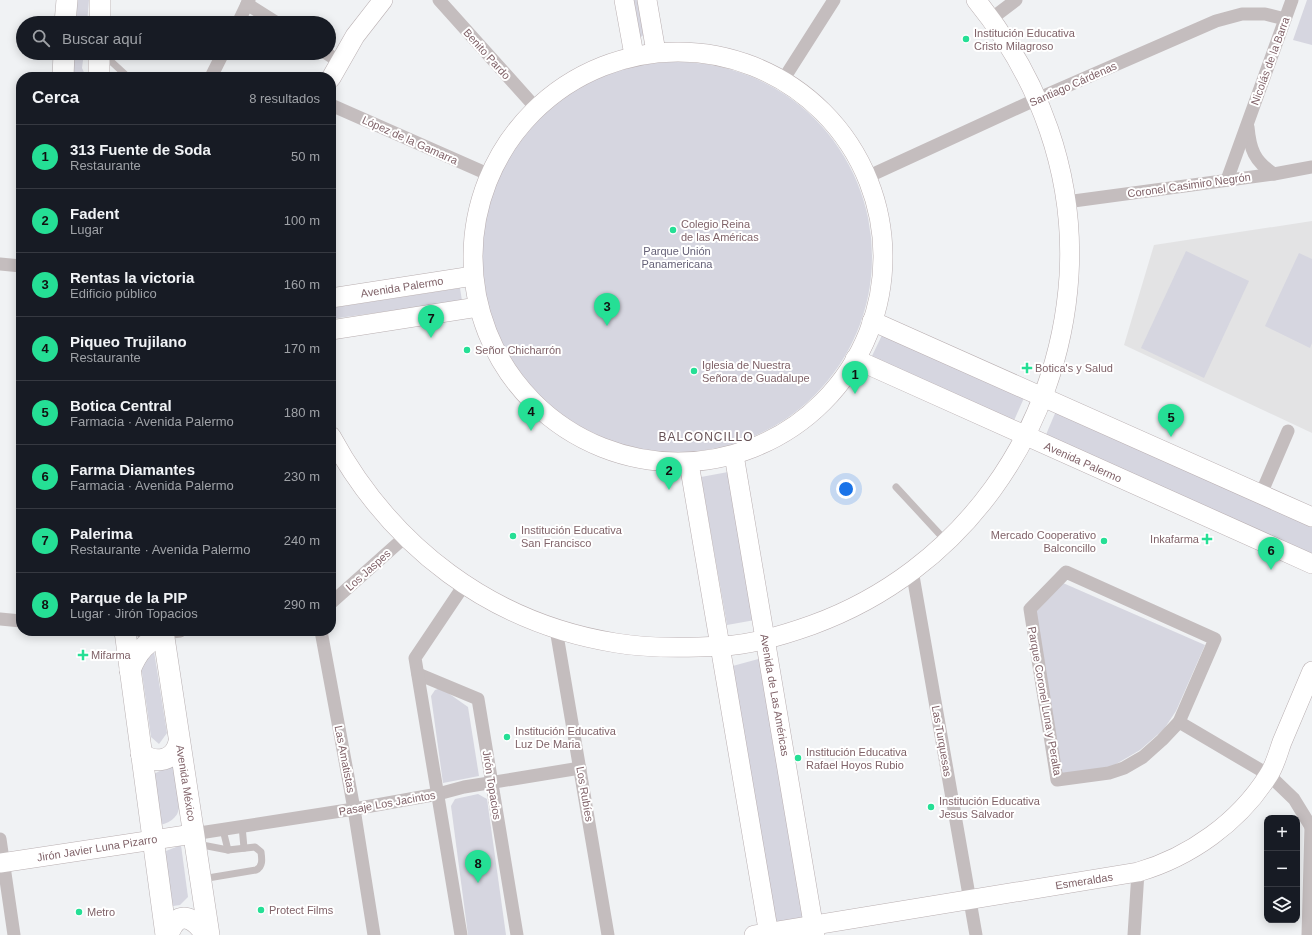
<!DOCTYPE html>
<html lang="es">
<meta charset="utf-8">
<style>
:root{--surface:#171b24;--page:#20242c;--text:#f1f3f6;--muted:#9ea1a6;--line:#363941;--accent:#25df95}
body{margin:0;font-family:Helvetica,sans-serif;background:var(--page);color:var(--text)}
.controls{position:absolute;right:12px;bottom:12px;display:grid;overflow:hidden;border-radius:8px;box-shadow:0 2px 10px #0003}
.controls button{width:36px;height:36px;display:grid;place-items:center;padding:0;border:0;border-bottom:1px solid var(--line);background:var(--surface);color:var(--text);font:20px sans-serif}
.you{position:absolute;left:846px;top:489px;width:14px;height:14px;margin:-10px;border:3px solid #fff;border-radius:50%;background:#1a73e8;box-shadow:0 0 0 6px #1a73e833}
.badge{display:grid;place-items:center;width:26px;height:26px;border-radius:50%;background:var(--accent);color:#111;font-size:13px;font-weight:700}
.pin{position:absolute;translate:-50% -33px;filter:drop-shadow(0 1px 2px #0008)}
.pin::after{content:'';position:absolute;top:21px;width:14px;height:12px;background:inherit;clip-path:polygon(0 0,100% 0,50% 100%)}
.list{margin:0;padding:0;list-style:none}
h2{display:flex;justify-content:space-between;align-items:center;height:52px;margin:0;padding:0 16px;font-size:17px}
h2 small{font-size:13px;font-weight:400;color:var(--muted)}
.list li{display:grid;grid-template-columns:26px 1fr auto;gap:12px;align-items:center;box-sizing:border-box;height:64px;padding:0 16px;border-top:1px solid var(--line)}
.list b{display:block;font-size:15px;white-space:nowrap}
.list p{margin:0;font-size:13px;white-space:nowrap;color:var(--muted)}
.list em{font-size:13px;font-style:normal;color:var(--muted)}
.icon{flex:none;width:22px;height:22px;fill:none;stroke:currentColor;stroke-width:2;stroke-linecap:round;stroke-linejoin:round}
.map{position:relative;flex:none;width:1312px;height:935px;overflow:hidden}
.search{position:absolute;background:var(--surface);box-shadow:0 2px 10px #0003;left:16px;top:16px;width:320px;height:44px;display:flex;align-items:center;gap:10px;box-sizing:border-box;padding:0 14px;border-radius:22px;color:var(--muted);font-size:15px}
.panel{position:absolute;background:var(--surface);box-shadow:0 2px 10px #0003;left:16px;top:72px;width:320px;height:564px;border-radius:16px}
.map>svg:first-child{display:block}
.built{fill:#e3e3e4}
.green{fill:#d6d6e0}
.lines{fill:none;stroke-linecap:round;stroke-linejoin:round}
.secondary-casing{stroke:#b9afb1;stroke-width:20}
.primary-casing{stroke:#b8b0b2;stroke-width:22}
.lane{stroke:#c4bdbe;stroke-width:7}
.street{stroke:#c4bdbe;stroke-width:13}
.secondary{stroke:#fff;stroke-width:19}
.primary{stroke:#fff;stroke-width:21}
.poi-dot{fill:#25df95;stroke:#fff;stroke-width:1.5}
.labels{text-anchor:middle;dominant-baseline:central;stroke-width:4;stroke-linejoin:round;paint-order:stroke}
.poi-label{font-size:11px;fill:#806369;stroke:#fff;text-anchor:start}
.street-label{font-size:11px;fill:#806369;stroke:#fff}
.park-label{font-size:11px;fill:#666278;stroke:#fff}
.neighbourhood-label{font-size:12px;letter-spacing:1px;fill:#665155;stroke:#fff}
</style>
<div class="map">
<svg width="1312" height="935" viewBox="0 0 1312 935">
<rect width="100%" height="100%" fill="#f0f2f4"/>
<polygon class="built" points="1312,221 1312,433 1124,345 1154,245"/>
<g class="green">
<polygon points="77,0 89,0 87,23 74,23"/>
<polygon points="630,0 641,0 646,33 641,37 636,35"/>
<polygon points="1307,0 1312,0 1312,45 1293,40"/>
<polygon points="71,53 84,53 82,68 86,77 69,77"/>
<circle cx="677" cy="257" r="195"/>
<polygon points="1186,251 1249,281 1204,378 1141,348"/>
<polygon points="1299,253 1312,259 1312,343 1310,348 1265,326"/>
<polygon points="460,288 462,301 331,319 331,308"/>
<polygon points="884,331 1024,398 1012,425 871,358"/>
<polygon points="1056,411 1312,523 1312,555 1045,437"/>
<polygon points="728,472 755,620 727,625 701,477"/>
<polygon points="1063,583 1205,645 1176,711 1164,729 1140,750 1111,767 1062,775 1036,612"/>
<polygon points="153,645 167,733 159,744 151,737 141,666"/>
<polygon points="762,658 803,919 773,924 729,667"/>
<polygon points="441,688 468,707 479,776 443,783 431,696 435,690"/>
<path d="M175,763l4,45c-1,10 -12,17 -22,17l-7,-49z"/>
<polygon points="478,794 487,799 506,935 468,935 451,806 455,799"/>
<polygon points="181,845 188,897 180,905 166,907 161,853"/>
</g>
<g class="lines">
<g class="secondary-casing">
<g id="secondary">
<polyline points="624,0 634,55"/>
<polyline points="647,0 656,52"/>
<circle cx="678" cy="257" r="205"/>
<polyline points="331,78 355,36 383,0"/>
<polyline points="331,298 473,276"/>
<polyline points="872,321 1312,517"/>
<polyline points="331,330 478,307"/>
<polyline points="855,359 1312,564"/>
<path d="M331,436c60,111 160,187 285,207 35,6 71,5 106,3 30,-1 62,-11 90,-21 149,-54 247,-192 257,-349 6,-102 -29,-197 -93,-276"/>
<polyline points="734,455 815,935"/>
<polyline points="689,463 769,935"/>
<polyline points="0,863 193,834"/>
<path d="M754,935l384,-63c52,-15 101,-50 130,-96 7,-10 10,-23 14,-34 10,-24 20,-47 30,-71"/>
</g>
</g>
<g class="primary-casing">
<g id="primary">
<polyline points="65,23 67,0"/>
<polyline points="100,23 100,0"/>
<polyline points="63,77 64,53"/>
<polyline points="99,77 99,53"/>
<polyline points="125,631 166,935"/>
<polyline points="163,631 209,935"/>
<path d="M130,670c8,-20 16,-27 34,-37"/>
<path d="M141,753c14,12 34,8 38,-11"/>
<path d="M168,935c9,-26 25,-19 38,0"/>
</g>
</g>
<g class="lane">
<polyline points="103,54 128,77"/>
<polyline points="896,487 945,540"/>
<polyline points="242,826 244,848"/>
<polyline points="223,830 228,850"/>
<path d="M197,844l31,6 27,-3 6,5c1,7 2,15 -5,18l-54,9"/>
</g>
<g class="street">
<polyline points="439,0 536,108"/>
<polyline points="247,4 277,23"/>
<polyline points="991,19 1016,0"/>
<polyline points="238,23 249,0"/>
<polyline points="326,53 340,62"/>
<polyline points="211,77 223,53"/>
<polyline points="783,80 834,0"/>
<polyline points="331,105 490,175"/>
<path d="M1248,127c2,22 6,34 26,47"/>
<polyline points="867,177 1037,99 1216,21 1242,14 1265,14 1285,19"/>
<polyline points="1227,180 1292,0"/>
<polyline points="1066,202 1274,174 1312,167"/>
<polyline points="0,264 21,266"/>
<polyline points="1261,494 1288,431"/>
<polyline points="912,570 976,935"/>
<polygon points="1066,572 1215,639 1179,722 1162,740 1143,757 1124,768 1109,773 1057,780 1030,609"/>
<polyline points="331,603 405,537"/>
<polyline points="0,619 21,621"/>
<polyline points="556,629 608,935"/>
<polyline points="141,631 164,633 180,631"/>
<polyline points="321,631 354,809 374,935"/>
<polyline points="418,674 478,699 517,935"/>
<polyline points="1179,722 1269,775 1294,799 1311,827"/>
<polyline points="193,834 354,809 438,794 464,787 580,768"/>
<polyline points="0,839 14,935"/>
<polyline points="461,935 415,658 464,585"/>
<polyline points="1134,935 1138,872"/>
<polyline points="1308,935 1311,827"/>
</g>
<use href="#secondary" class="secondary"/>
<use href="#primary" class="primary"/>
</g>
<g class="poi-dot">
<circle cx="966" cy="39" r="4"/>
<circle cx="673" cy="230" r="4"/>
<circle cx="467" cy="350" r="4"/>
<path d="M1025 362h4v4h4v4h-4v4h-4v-4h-4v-4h4z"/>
<circle cx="694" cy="371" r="4"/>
<circle cx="513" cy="536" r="4"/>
<path d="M1205 533h4v4h4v4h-4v4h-4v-4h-4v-4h4z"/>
<circle cx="1104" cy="541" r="4"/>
<path d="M81 649h4v4h4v4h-4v4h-4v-4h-4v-4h4z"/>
<circle cx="507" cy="737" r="4"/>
<circle cx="798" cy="758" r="4"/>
<circle cx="931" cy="807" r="4"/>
<circle cx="261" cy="910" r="4"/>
<circle cx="79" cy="912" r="4"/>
</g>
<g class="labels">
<g class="poi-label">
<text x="974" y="33">Institución Educativa<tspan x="974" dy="13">Cristo Milagroso</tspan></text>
<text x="681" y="224">Colegio Reina<tspan x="681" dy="13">de las Américas</tspan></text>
<text x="475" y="350">Señor Chicharrón</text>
<text x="702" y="365">Iglesia de Nuestra<tspan x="702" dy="13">Señora de Guadalupe</tspan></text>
<text x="1035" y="368">Botica's y Salud</text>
<text x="521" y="530">Institución Educativa<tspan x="521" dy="13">San Francisco</tspan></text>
<text x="1096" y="535" text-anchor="end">Mercado Cooperativo<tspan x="1096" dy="13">Balconcillo</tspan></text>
<text x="1199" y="539" text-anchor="end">Inkafarma</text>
<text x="91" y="655">Mifarma</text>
<text x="515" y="731">Institución Educativa<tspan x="515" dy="13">Luz De Maria</tspan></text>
<text x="806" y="752">Institución Educativa<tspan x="806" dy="13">Rafael Hoyos Rubio</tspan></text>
<text x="939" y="801">Institución Educativa<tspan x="939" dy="13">Jesus Salvador</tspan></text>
<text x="269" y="910">Protect Films</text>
<text x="87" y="912">Metro</text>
</g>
<g class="street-label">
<text transform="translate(487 54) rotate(48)">Benito Pardo</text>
<text transform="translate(1270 61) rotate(-70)">Nicolás de la Barra</text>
<text transform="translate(1073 84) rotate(-24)">Santiago Cárdenas</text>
<text transform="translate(410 140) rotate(24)">López de la Gamarra</text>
<text transform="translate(1189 185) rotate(-8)">Coronel Casimiro Negrón</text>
<text transform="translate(402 287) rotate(-9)">Avenida Palermo</text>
<text transform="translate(1083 462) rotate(24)">Avenida Palermo</text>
<text transform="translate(368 570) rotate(-42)">Los Jaspes</text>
<text transform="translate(775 695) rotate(80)">Avenida de Las Américas</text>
<text transform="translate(1045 701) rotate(80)">Parque Coronel Luna y Peralta</text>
<text transform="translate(942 741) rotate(80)">Las Turquesas</text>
<text transform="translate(345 759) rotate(79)">Las Amatistas</text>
<text transform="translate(186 783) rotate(81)">Avenida México</text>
<text transform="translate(492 785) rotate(81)">Jirón Topacios</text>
<text transform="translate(585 794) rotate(80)">Los Rubíes</text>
<text transform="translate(387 803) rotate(-10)">Pasaje Los Jacintos</text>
<text transform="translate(97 848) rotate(-9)">Jirón Javier Luna Pizarro</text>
<text transform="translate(1084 881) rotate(-9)">Esmeraldas</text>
</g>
<g class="park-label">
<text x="677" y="251">Parque Unión<tspan x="677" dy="13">Panamericana</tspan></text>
</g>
<g class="neighbourhood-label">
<text x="706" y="437">BALCONCILLO</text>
</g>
</g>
</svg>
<div class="controls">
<button>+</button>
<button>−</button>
<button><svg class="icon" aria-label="layers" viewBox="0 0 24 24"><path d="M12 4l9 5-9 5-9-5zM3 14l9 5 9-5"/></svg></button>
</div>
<div class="you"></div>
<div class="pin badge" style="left:855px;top:394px">1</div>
<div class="pin badge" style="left:669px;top:490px">2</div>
<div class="pin badge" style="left:607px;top:326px">3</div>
<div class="pin badge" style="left:531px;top:431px">4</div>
<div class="pin badge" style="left:1171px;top:437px">5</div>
<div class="pin badge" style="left:1271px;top:570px">6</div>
<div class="pin badge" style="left:431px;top:338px">7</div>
<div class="pin badge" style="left:478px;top:883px">8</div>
<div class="search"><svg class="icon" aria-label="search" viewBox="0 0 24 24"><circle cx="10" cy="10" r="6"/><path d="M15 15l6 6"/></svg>Buscar aquí</div>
<section class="panel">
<h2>Cerca<small>8 resultados</small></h2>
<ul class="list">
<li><span class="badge">1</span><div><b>313 Fuente de Soda</b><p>Restaurante</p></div><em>50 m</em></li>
<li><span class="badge">2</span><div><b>Fadent</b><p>Lugar</p></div><em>100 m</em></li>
<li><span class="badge">3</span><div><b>Rentas la victoria</b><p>Edificio público</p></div><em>160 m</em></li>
<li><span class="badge">4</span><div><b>Piqueo Trujilano</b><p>Restaurante</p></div><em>170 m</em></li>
<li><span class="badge">5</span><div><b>Botica Central</b><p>Farmacia · Avenida Palermo</p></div><em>180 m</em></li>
<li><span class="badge">6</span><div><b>Farma Diamantes</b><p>Farmacia · Avenida Palermo</p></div><em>230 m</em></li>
<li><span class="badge">7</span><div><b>Palerima</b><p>Restaurante · Avenida Palermo</p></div><em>240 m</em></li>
<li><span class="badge">8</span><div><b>Parque de la PIP</b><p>Lugar · Jirón Topacios</p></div><em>290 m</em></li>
</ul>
</section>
</div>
